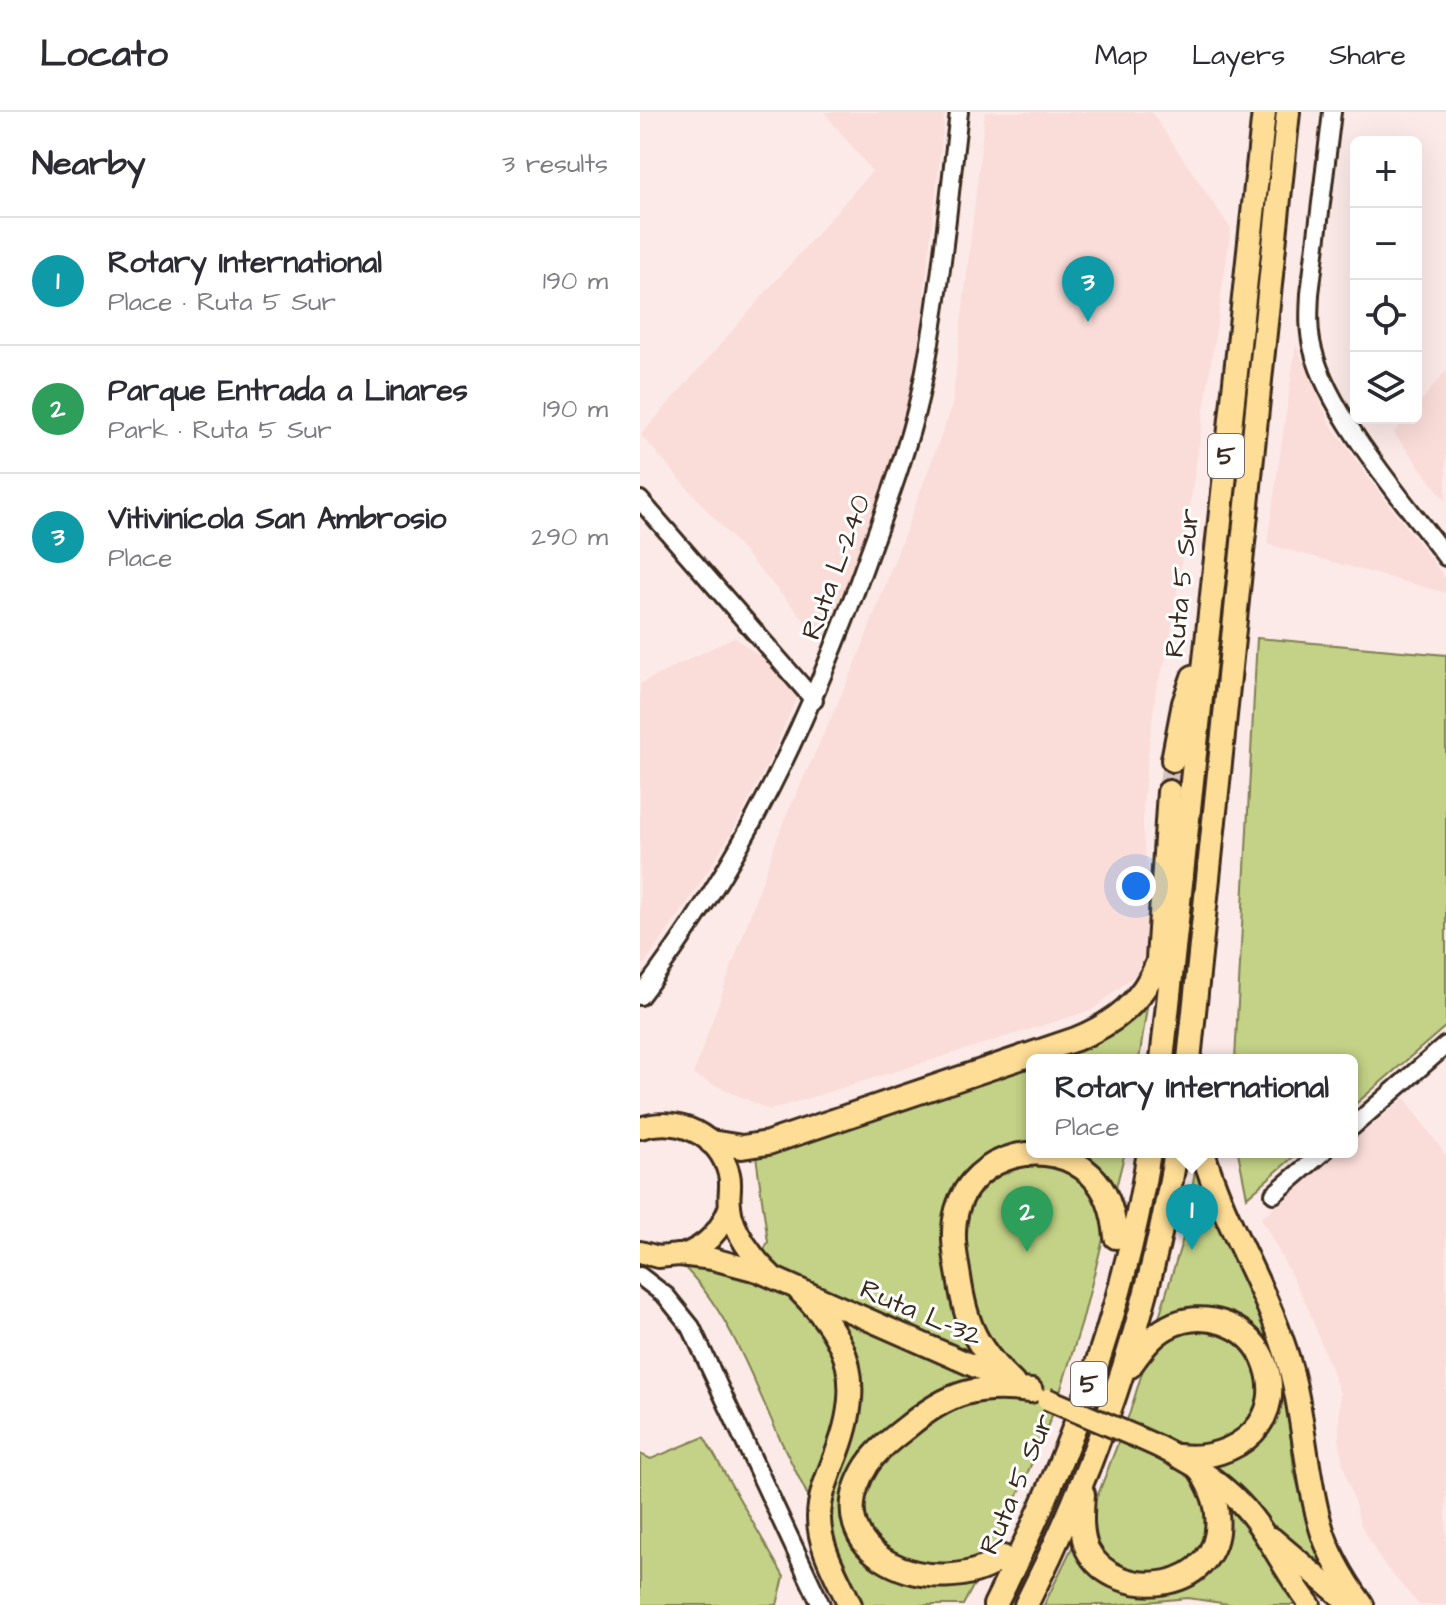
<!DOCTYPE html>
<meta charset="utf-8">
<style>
:root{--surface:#fff;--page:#f2f2f3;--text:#2b2b33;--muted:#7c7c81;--line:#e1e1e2;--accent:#d93025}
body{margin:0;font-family:"Architects Daughter",sans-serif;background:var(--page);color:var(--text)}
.controls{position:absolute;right:24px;top:24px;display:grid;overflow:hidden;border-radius:12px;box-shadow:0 8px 32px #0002}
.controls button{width:72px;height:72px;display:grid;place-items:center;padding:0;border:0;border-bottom:2px solid var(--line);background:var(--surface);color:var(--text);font:40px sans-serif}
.you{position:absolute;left:496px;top:774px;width:28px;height:28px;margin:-20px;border:6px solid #fff;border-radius:50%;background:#1a73e8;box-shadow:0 0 0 12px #1a73e833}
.badge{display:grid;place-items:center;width:52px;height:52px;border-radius:50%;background:var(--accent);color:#fff;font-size:26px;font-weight:700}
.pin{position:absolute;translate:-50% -66px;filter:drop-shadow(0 2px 4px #0008)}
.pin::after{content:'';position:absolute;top:42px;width:28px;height:24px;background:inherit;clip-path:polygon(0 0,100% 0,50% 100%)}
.popup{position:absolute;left:386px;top:942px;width:332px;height:104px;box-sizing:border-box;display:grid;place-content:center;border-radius:12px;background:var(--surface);filter:drop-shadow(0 2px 6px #0005);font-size:26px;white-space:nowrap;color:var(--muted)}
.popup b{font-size:30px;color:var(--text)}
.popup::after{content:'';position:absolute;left:50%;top:100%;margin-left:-16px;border:16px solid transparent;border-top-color:var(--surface)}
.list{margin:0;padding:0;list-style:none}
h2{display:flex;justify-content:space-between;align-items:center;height:104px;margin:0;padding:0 32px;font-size:34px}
h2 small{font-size:26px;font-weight:400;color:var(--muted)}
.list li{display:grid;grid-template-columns:52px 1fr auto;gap:24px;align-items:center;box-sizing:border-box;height:128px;padding:0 32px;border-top:2px solid var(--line)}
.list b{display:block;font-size:30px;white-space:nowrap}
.list p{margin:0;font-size:26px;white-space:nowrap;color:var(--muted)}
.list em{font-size:26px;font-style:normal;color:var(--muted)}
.icon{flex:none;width:44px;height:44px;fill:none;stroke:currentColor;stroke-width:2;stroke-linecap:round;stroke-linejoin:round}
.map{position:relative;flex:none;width:806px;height:1493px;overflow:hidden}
header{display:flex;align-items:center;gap:48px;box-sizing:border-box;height:112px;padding:0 40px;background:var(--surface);border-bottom:2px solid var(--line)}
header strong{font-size:38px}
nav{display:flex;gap:44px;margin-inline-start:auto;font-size:28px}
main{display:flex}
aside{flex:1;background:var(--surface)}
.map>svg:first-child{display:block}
.built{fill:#fadcd8}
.green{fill:#c3d286;stroke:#7f7e52;stroke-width:2}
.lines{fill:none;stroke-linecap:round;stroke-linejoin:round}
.highway-tunnel{stroke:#d5c4c0;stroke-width:22;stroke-dasharray:22 11;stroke-linecap:butt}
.minor-casing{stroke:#3b2a1e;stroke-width:22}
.major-casing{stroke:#3b2a1e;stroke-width:26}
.highway-casing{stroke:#3b2a1e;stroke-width:28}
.minor{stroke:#fff;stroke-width:16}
.major{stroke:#fedd96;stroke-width:20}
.highway{stroke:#fedd96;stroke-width:22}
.major-bridge-casing{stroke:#3b2a1e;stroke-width:26;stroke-linecap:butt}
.major-bridge{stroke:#fedd96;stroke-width:20}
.labels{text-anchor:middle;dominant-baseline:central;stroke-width:6;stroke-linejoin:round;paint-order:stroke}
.shield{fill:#fff;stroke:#766a62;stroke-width:2}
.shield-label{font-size:26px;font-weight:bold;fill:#3b2a1e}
.street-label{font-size:28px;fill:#3b2a1e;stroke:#fff}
</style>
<header>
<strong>Locato</strong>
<nav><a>Map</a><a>Layers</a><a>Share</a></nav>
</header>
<main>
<aside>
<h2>Nearby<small>3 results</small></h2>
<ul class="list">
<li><span class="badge" style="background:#0f9aa8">1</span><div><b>Rotary International</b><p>Place · Ruta 5 Sur</p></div><em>190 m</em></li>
<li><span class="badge" style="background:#2e9e5b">2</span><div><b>Parque Entrada a Linares</b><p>Park · Ruta 5 Sur</p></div><em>190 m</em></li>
<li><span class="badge" style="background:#0f9aa8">3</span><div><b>Vitivinícola San Ambrosio</b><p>Place</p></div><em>290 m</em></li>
</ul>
</aside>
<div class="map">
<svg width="806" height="1493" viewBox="0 0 806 1493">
<rect width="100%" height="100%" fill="#fceae8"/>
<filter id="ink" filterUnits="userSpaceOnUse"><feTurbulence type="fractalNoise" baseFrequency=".0125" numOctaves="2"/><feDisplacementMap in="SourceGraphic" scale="16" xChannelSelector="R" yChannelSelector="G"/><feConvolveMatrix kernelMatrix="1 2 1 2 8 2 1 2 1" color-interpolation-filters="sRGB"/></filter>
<g filter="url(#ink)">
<g class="built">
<polygon points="184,0 305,0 279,227 268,288 234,404 183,529 1,323 232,59"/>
<polygon points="345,0 511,0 591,117 528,540 516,576 507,651 503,691 503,728 513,788 506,854 452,898 130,998 53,963 143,711 216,551 312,295"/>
<polygon points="656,233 690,312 732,371 806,467 806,481 627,432"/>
<polygon points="806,259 806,389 754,321 766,306 776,306 776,295"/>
<polygon points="94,525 161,576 129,649 92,720 46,793 0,858 0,572"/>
<polygon points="765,986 806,1044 806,1493 779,1493 741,1449 721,1413 703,1351 699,1327 700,1281 666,1191 621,1106 700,1040 712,1040 712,1030"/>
</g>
<g class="green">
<polygon points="617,526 806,543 806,914 712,995 712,948 595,948"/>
<polygon points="509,882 499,948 397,948"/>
<path d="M392,950v90h93l-43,170 -28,89 -51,119 -40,75h-100c-28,-55 -56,-110 -83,-166 -28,-61 -51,-129 -100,-176l68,18 20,-39 -12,-86z"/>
<polygon points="598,1040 659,1040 607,1085"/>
<polygon points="558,1042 639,1249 649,1308 654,1359 669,1415 692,1467 665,1439 637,1456 665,1493 595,1493 548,1486 475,1493 404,1493 459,1380 490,1300 544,1123"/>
<polygon points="64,1325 144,1465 137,1493 0,1493 0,1342 11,1347"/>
</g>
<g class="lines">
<polyline class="highway-tunnel" points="529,680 533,648"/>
<g class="minor-casing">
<g id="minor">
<path d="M692,0l-22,182c-1,19 -2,37 3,56 16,65 92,152 133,207"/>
<polyline points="0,388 174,588"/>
<path d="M0,884c103,-134 169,-275 226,-434 20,-55 41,-110 54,-167 20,-93 28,-189 39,-283"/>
<polyline points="712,1015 806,933"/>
<polyline points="634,1082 683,1040"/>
<polyline points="0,1164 26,1184 51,1215 181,1493"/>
</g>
</g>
<g class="major-casing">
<g id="major">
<path d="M0,1016c38,-12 79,6 89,46 3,11 -1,21 1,32 2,25 24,53 41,69"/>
<polyline points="0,1140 18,1145 39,1143 73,1147 118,1159 370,1270"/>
<path d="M42,1143c25,-8 39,-25 48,-49"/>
<path d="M497,1325c50,21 97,49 126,95 16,25 29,50 47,73"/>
<polyline points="632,1426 711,1493"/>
</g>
</g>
<g class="highway-casing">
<g id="highway">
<polyline points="533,648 544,591 553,565"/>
<polyline points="517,863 529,680"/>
<polyline points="522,948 624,0"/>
<polyline points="549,948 648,0"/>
<path d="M71,1030l31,5 26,-4 308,-104c39,-16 66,-37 82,-77"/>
<path d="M563,1040c20,69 60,130 82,198 19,57 19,117 35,174 8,30 24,56 42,81"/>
<path d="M160,1179c52,51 63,94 37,162 -8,21 -18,42 -18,65 0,30 19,60 31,87"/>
<path d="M490,1254c10,-14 22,-31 38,-39 34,-18 79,-4 95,31 27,61 -26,105 -85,98"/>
<path d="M373,1271c-36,-34 -47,-57 -54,-106 -4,-22 -8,-45 -2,-67 16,-57 93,-75 134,-35 17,16 23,40 25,62"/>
<path d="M443,1382c-1,18 -3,37 4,55 28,56 139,44 130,-35 -1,-17 -10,-32 -18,-46"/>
<path d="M363,1445c-66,48 -193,-2 -136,-92 10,-15 26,-27 40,-38 42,-35 70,-43 124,-36"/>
<path d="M355,1493c72,-142 130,-295 154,-453"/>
<path d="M386,1493c72,-142 124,-296 150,-453"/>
</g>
</g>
<use href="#minor" class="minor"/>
<use href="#major" class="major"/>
<use href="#highway" class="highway"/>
<g class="major-bridge-casing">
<polyline id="major-bridge" points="407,1287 497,1325"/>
</g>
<use href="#major-bridge" class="major-bridge"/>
</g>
</g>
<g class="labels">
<g class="shield">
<rect x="568" y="322" width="36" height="44" rx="6"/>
<rect x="431" y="1250" width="36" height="44" rx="6"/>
</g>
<g class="shield-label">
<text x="586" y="344">5</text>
<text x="449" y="1272">5</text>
</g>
<g class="street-label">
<text transform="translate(196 455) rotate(-70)">Ruta L-240</text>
<text transform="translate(542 471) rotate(-84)">Ruta 5 Sur</text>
<text transform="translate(281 1201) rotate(23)">Ruta L-32</text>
<text transform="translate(377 1372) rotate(-67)">Ruta 5 Sur</text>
</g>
</g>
</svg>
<div class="controls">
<button>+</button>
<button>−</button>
<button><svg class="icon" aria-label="locate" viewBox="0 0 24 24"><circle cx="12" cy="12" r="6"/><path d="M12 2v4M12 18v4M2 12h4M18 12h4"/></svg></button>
<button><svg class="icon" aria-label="layers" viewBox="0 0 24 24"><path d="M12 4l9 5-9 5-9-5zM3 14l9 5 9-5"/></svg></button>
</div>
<div class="you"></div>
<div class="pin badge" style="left:552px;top:1138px;background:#0f9aa8">1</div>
<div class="popup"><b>Rotary International</b>Place</div>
<div class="pin badge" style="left:387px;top:1140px;background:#2e9e5b">2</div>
<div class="pin badge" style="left:448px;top:210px;background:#0f9aa8">3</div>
</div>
</main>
